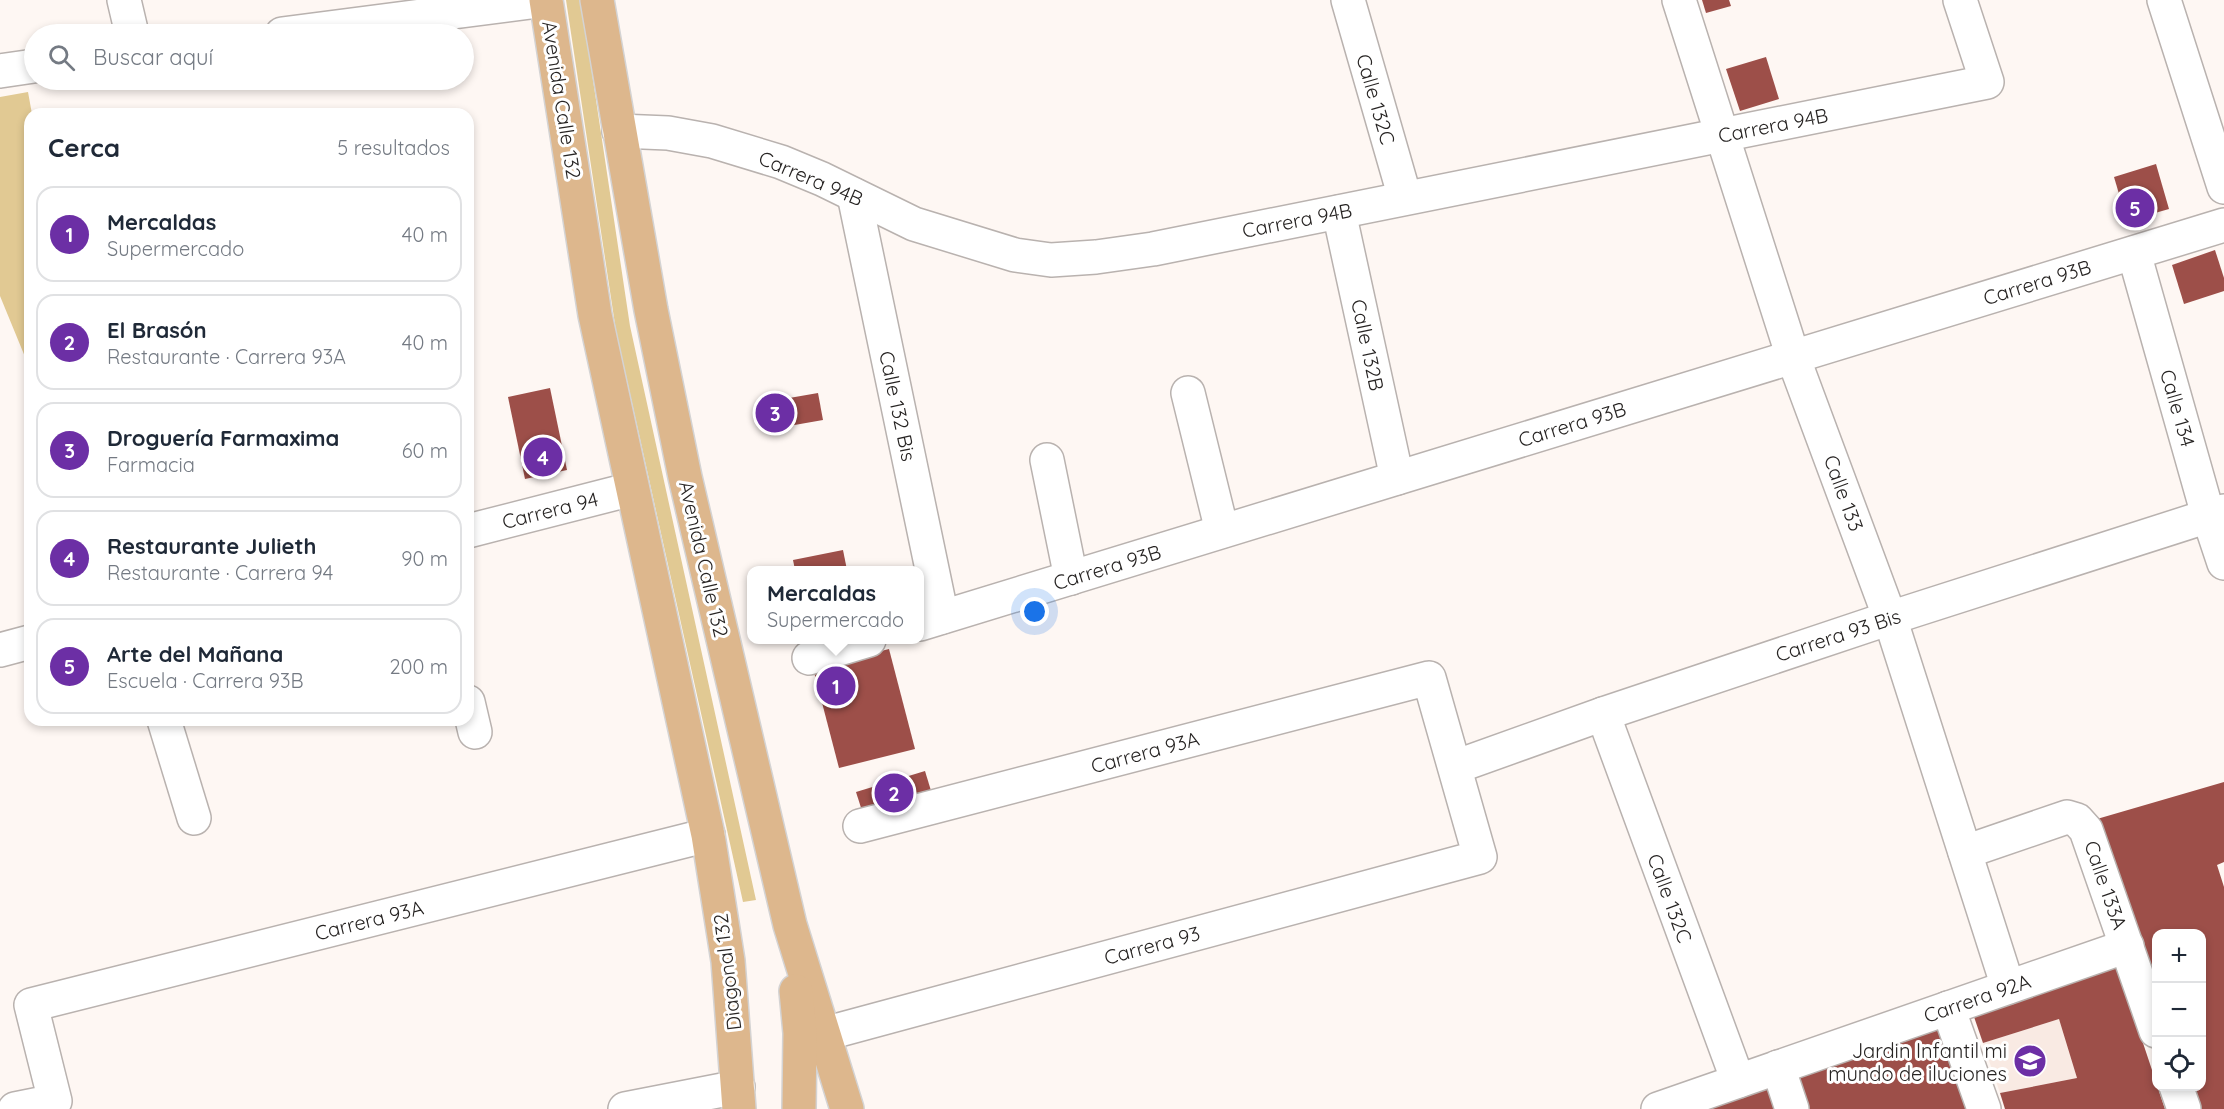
<!DOCTYPE html>
<html lang="es">
<meta charset="utf-8">
<style>
:root{--surface:#fff;--page:#f6f6f7;--text:#1f2937;--muted:#747a83;--line:#e0e1e3;--accent:#6c2fa5}
body{margin:0;font-family:Quicksand,sans-serif;background:var(--page);color:var(--text)}
.controls{position:absolute;right:18px;bottom:18px;display:grid;overflow:hidden;border-radius:12px;box-shadow:0 3px 9px #0003}
.controls button{width:54px;height:54px;display:grid;place-items:center;padding:0;border:0;border-bottom:2px solid var(--line);background:var(--surface);color:var(--text);font:30px sans-serif}
.you{position:absolute;left:1035px;top:612px;width:21px;height:21px;margin:-15px;border:4px solid #fff;border-radius:50%;background:#1a73e8;box-shadow:0 0 0 9px #1a73e833}
.badge{display:grid;place-items:center;width:39px;height:39px;border-radius:50%;background:var(--accent);color:#fff;font-size:20px;font-weight:700}
.pin{position:absolute;translate:-50% -50%;border:3px solid #fff;box-shadow:0 2px 6px #0006}
.popup{position:absolute;left:747px;top:566px;width:177px;height:78px;box-sizing:border-box;display:grid;place-content:center;border-radius:12px;background:var(--surface);filter:drop-shadow(0 2px 4px #0005);font-size:20px;white-space:nowrap;color:var(--muted)}
.popup b{font-size:22px;color:var(--text)}
.popup::after{content:'';position:absolute;left:50%;top:100%;margin-left:-12px;border:12px solid transparent;border-top-color:var(--surface)}
.list{margin:0;padding:0;list-style:none}
h2{display:flex;justify-content:space-between;align-items:center;height:78px;margin:0;padding:0 24px;font-size:26px}
h2 small{font-size:20px;font-weight:400;color:var(--muted)}
.list li{display:grid;grid-template-columns:39px 1fr auto;gap:18px;align-items:center;box-sizing:border-box;height:96px;margin:0 12px 12px;padding:0 12px;border:2px solid var(--line);border-radius:18px}
.list b{display:block;font-size:22px;white-space:nowrap}
.list p{margin:0;font-size:20px;white-space:nowrap;color:var(--muted)}
.list em{font-size:20px;font-style:normal;color:var(--muted)}
.icon{flex:none;width:33px;height:33px;fill:none;stroke:currentColor;stroke-width:2;stroke-linecap:round;stroke-linejoin:round}
.map{position:relative;flex:none;width:2224px;height:1109px;overflow:hidden}
.search{position:absolute;background:var(--surface);box-shadow:0 3px 9px #0003;left:24px;top:24px;width:450px;height:66px;display:flex;align-items:center;gap:15px;box-sizing:border-box;padding:0 21px;border-radius:33px;color:var(--muted);font-size:22px}
.panel{position:absolute;background:var(--surface);box-shadow:0 3px 9px #0003;left:24px;top:108px;width:450px;height:618px;border-radius:18px}
.map>svg:first-child{display:block}
.built{fill:#f9eae3}
.green{fill:#e1c993}
.building{fill:#9d4f49}
.lines{fill:none;stroke-linecap:round;stroke-linejoin:round}
.minor-casing{stroke:#b9b2af;stroke-width:36}
.major-casing{stroke:#d4d3d3;stroke-width:36}
.minor{stroke:#fff;stroke-width:33}
.major{stroke:#ddb78d;stroke-width:33}
.labels{text-anchor:middle;dominant-baseline:central;stroke-width:6;stroke-linejoin:round;paint-order:stroke}
.street-label{font-size:20px;fill:#272423;stroke:#fff}
.poi-label{font-size:20px;fill:#272423;stroke:#fff;text-anchor:end}
</style>
<div class="map">
<svg width="2224" height="1109" viewBox="0 0 2224 1109">
<rect width="100%" height="100%" fill="#fef7f3"/>
<polygon class="built" points="2059,1019 2077,1078 2000,1093 1983,1043"/>
<g class="green">
<polygon points="566,0 581,0 630,326 756,900 743,902 616,331"/>
<polygon points="28,92 32,114 30,114 30,369 0,296 0,97"/>
</g>
<g class="building">
<polygon points="1702,0 1729,0 1731,6 1706,13"/>
<polygon points="1766,57 1779,99 1740,111 1726,69"/>
<polygon points="2156,164 2169,209 2127,221 2114,177"/>
<polygon points="2215,250 2224,278 2224,291 2184,304 2172,265"/>
<polygon points="550,388 567,470 525,479 508,397"/>
<polygon points="818,393 823,420 766,430 761,403"/>
<polygon points="843,550 847,570 795,570 793,560"/>
<polygon points="889,649 915,749 839,768 813,668"/>
<polygon points="925,771 932,794 863,814 856,792"/>
<polygon points="2224,782 2224,862 2217,865 2224,887 2224,1109 2200,1109 2193,1086 2202,1086 2202,934 2156,934 2156,978 2109,856 2097,819"/>
<polygon points="2116,962 2165,1109 2005,1109 2000,1093 2077,1078 2059,1019 1983,1043 1972,1011"/>
<polygon points="1940,1025 1968,1109 1808,1109 1796,1074"/>
<polygon points="1768,1085 1776,1109 1698,1109"/>
</g>
<g class="lines">
<g class="minor-casing">
<g id="minor">
<polyline points="124,0 132,34"/>
<polyline points="1348,0 1405,198"/>
<polyline points="1679,0 1793,357 1890,618 2008,987"/>
<polyline points="2164,0 2224,187"/>
<polyline points="282,34 546,0"/>
<polyline points="0,71 34,66"/>
<polyline points="619,131 668,133 712,141 781,162 822,179 914,224 1015,255 1051,260 1096,257 1153,249 1987,82 1960,0"/>
<polyline points="854,195 942,617"/>
<polyline points="1339,212 1397,478"/>
<polyline points="2134,253 2208,515 2224,563"/>
<polyline points="1188,393 1222,531"/>
<polyline points="1047,460 1071,578"/>
<polyline points="468,531 632,489"/>
<polyline points="920,624 2224,225"/>
<polyline points="0,650 30,642"/>
<polyline points="809,658 869,640"/>
<polyline points="468,702 475,732"/>
<polyline points="1603,714 1738,1081"/>
<polyline points="164,720 194,818"/>
<polyline points="1455,767 1603,714 1890,618 2224,511"/>
<polyline points="1965,852 2067,817 2077,820 2086,830 2156,1031"/>
<polyline points="1948,1008 1984,1109"/>
<polyline points="824,1034 1480,857 1429,678 860,826"/>
<polyline points="1778,1067 1792,1109"/>
<polyline points="2176,1086 2184,1109"/>
<polyline points="15,1109 55,1101 31,1005 708,835"/>
<polyline points="625,1109 738,1087"/>
<polyline points="1658,1109 2127,946"/>
</g>
</g>
<g class="major-casing">
<g id="major">
<polyline points="546,0 595,315 708,835 728,961 739,1109"/>
<polyline points="597,0 651,310 685,477 790,925 847,1109"/>
<polyline points="796,991 800,1033 799,1109"/>
</g>
</g>
<use href="#minor" class="minor"/>
<use href="#major" class="major"/>
</g>
<defs>
<g id="school-disc" transform="scale(1.725)"><circle r="9.5" fill="#6c2fa5" stroke="#fff"/><path d="M0-5L7-2L0 1L-7-2ZM-4 1L0 2.5L4 1V4Q0 6-4 4Z" fill="#fff"/></g>
</defs>
<g fill-rule="evenodd">
<use href="#school-disc" x="2030" y="1061"/>
</g>
<g class="labels">
<g class="street-label">
<text transform="translate(1376 99) rotate(74)">Calle 132C</text>
<text transform="translate(562 100) rotate(81)">Avenida Calle 132</text>
<text transform="translate(1773 125) rotate(-11)">Carrera 94B</text>
<text transform="translate(811 178) rotate(23)">Carrera 94B</text>
<text transform="translate(1297 220) rotate(-11)">Carrera 94B</text>
<text transform="translate(2037 282) rotate(-17)">Carrera 93B</text>
<text transform="translate(1368 345) rotate(78)">Calle 132B</text>
<text transform="translate(898 406) rotate(78)">Calle 132 Bis</text>
<text transform="translate(2178 408) rotate(74)">Calle 134</text>
<text transform="translate(1572 424) rotate(-17)">Carrera 93B</text>
<text transform="translate(1844 493) rotate(70)">Calle 133</text>
<text transform="translate(550 510) rotate(-14)">Carrera 94</text>
<text transform="translate(704 559) rotate(77)">Avenida Calle 132</text>
<text transform="translate(1107 567) rotate(-17)">Carrera 93B</text>
<text transform="translate(1838 635) rotate(-18)">Carrera 93 Bis</text>
<text transform="translate(1145 752) rotate(-15)">Carrera 93A</text>
<text transform="translate(2106 885) rotate(71)">Calle 133A</text>
<text transform="translate(1670 898) rotate(70)">Calle 132C</text>
<text transform="translate(369 920) rotate(-14)">Carrera 93A</text>
<text transform="translate(1152 945) rotate(-15)">Carrera 93</text>
<text transform="translate(727 972) rotate(-97)">Diagonal 132</text>
<text transform="translate(1977 998) rotate(-19)">Carrera 92A</text>
</g>
<g class="poi-label">
<text x="2007" y="1050">Jardin Infantil mi<tspan x="2007" dy="23">mundo de iluciones</tspan></text>
</g>
</g>
</svg>
<div class="controls">
<button>+</button>
<button>−</button>
<button><svg class="icon" aria-label="locate" viewBox="0 0 24 24"><circle cx="12" cy="12" r="6"/><path d="M12 2v4M12 18v4M2 12h4M18 12h4"/></svg></button>
</div>
<div class="you"></div>
<div class="pin badge" style="left:836px;top:686px">1</div>
<div class="popup"><b>Mercaldas</b>Supermercado</div>
<div class="pin badge" style="left:894px;top:793px">2</div>
<div class="pin badge" style="left:775px;top:413px">3</div>
<div class="pin badge" style="left:543px;top:457px">4</div>
<div class="pin badge" style="left:2135px;top:208px">5</div>
<div class="search"><svg class="icon" aria-label="search" viewBox="0 0 24 24"><circle cx="10" cy="10" r="6"/><path d="M15 15l6 6"/></svg>Buscar aquí</div>
<section class="panel">
<h2>Cerca<small>5 resultados</small></h2>
<ul class="list">
<li><span class="badge">1</span><div><b>Mercaldas</b><p>Supermercado</p></div><em>40 m</em></li>
<li><span class="badge">2</span><div><b>El Brasón</b><p>Restaurante · Carrera 93A</p></div><em>40 m</em></li>
<li><span class="badge">3</span><div><b>Droguería Farmaxima</b><p>Farmacia</p></div><em>60 m</em></li>
<li><span class="badge">4</span><div><b>Restaurante Julieth</b><p>Restaurante · Carrera 94</p></div><em>90 m</em></li>
<li><span class="badge">5</span><div><b>Arte del Mañana</b><p>Escuela · Carrera 93B</p></div><em>200 m</em></li>
</ul>
</section>
</div>
